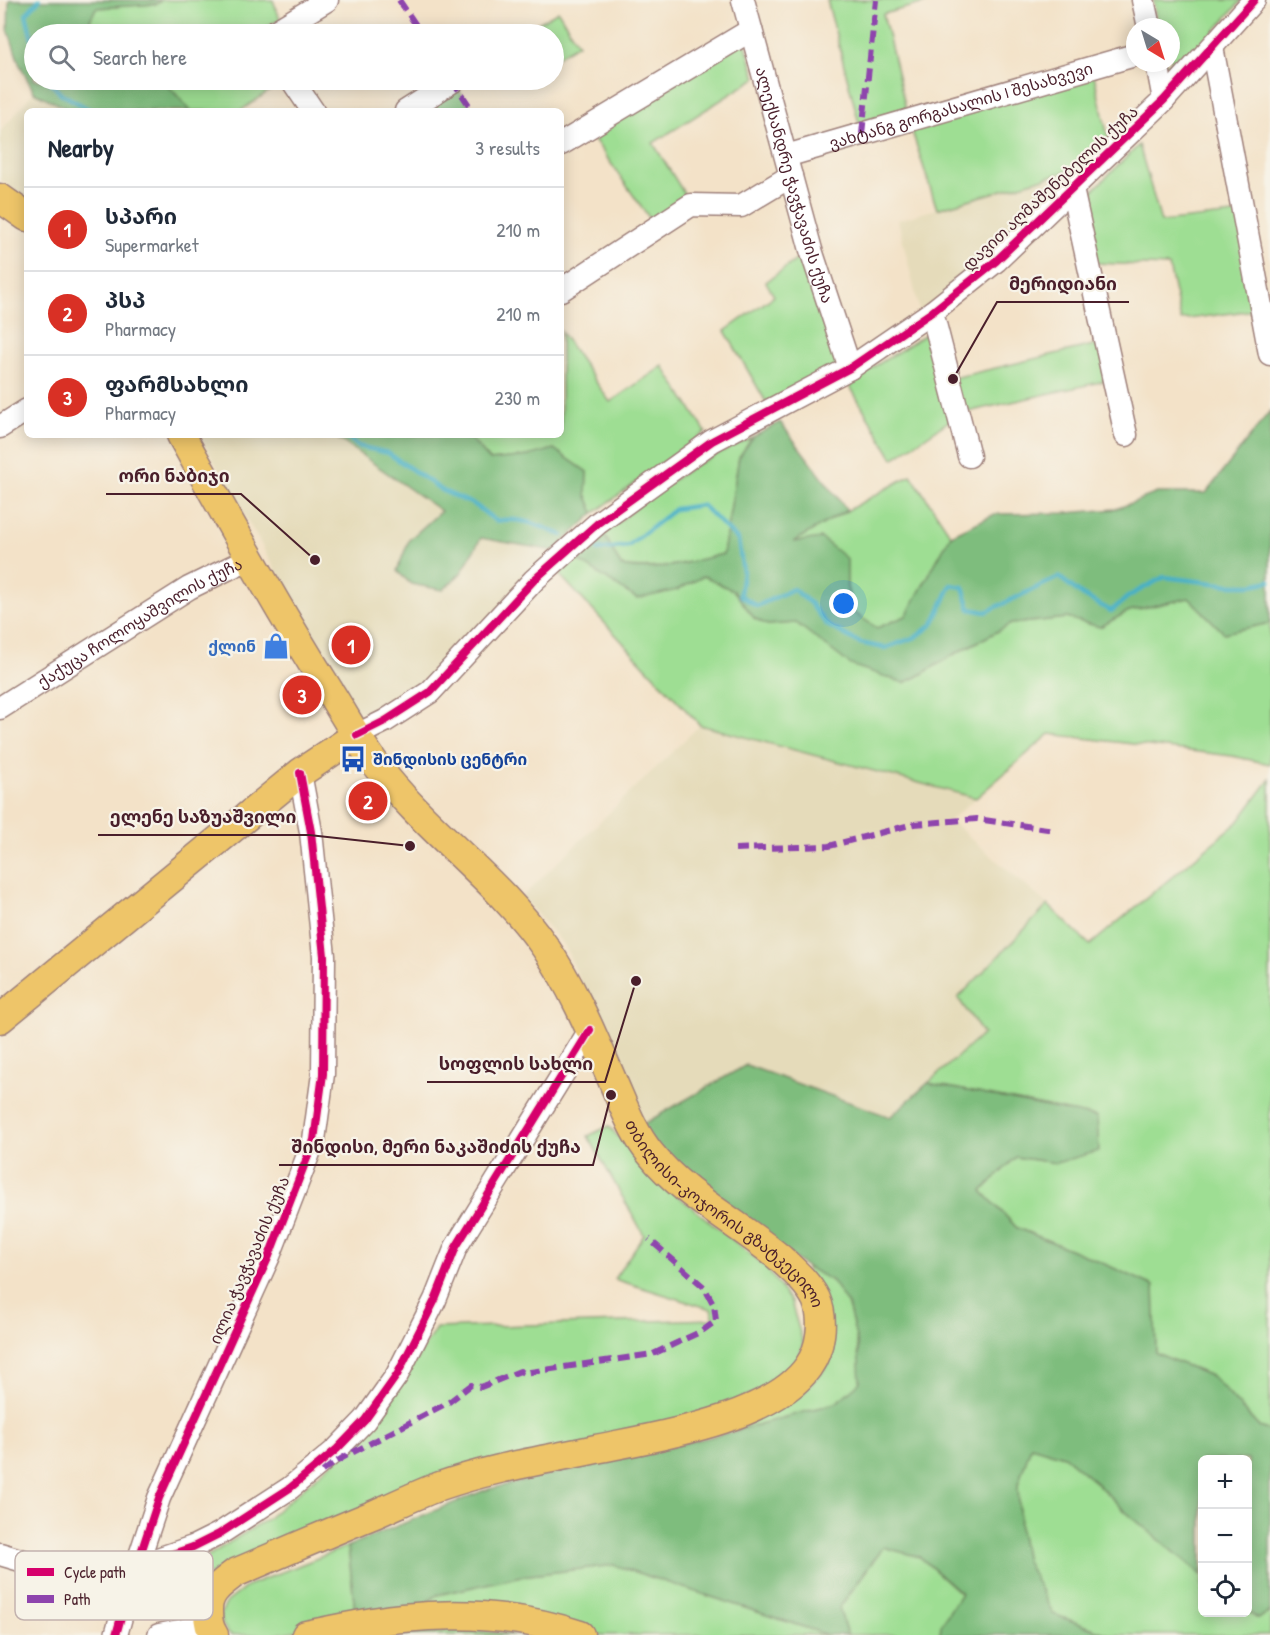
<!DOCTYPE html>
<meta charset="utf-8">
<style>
:root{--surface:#fff;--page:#f6f6f7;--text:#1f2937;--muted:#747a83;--line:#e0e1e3;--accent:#d93025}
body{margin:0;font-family:"Patrick Hand","Noto Sans Georgian",sans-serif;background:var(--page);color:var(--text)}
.controls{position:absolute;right:18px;bottom:18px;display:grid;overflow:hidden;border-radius:9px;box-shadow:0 3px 15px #0003}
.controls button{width:54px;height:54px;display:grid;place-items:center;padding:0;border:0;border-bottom:2px solid var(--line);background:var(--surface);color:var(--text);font:30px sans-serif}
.compass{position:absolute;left:1126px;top:18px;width:54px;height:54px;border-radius:50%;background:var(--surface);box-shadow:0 3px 15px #0003;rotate:142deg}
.you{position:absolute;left:844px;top:604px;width:21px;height:21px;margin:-15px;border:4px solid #fff;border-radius:50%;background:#1a73e8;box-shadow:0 0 0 9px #1a73e833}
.badge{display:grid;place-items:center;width:39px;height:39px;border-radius:50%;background:var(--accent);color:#fff;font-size:20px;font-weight:700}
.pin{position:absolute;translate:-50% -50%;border:3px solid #fff;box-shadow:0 2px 6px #0006}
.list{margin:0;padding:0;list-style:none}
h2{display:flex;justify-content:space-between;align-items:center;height:78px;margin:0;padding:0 24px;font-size:26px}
h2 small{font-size:20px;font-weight:400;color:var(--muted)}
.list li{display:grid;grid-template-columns:39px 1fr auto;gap:18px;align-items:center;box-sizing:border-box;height:84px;padding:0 24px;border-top:2px solid var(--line)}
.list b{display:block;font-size:22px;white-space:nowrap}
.list p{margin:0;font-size:20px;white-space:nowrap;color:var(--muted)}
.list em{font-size:20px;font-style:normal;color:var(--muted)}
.icon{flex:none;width:33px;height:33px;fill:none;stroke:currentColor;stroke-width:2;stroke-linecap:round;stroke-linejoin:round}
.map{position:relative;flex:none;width:1270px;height:1635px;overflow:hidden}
.search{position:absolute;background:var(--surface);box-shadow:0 3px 15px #0003;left:24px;top:24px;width:540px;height:66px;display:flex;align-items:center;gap:15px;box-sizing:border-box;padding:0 21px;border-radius:33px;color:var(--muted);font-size:22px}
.panel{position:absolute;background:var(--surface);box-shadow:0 3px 15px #0003;left:24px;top:108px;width:540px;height:330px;border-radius:9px}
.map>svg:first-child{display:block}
.built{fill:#e5dbba}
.green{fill:#9ede93;stroke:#747e5f;stroke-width:1.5}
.forest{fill:#7ebd7d;stroke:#646e54;stroke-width:1.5}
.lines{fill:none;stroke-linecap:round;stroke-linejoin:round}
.stream{stroke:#47b0c6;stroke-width:4.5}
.minor-casing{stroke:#9e807a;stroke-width:25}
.major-casing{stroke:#9e807a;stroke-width:31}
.minor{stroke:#fff;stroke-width:22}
.major{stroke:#eec569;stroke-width:28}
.quiet{stroke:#8e44ad;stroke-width:6;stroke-dasharray:12 6;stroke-linecap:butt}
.cycleway-casing{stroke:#f7f3e8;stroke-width:11}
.cycleway{stroke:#d6006c;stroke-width:8}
.labels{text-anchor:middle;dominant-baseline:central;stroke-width:4.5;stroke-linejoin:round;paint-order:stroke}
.street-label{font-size:16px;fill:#4a1f2b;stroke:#f7f3e8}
.shop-label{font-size:16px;font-weight:bold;fill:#366cbe;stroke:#f7f3e8;text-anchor:end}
.transit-label{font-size:16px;font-weight:bold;fill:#164399;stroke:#f7f3e8;text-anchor:start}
.key{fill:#f7f3e8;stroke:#c3b3af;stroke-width:1.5}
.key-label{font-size:16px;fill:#4a1f2b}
.leader{fill:none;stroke:#4a1f2b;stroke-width:2}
.callout-dot{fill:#4a1f2b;stroke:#f7f3e8;stroke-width:2}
.callout-label{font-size:18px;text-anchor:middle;font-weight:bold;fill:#4a1f2b;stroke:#f7f3e8;stroke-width:4.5;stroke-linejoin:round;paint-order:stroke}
</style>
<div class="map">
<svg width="1270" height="1635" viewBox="0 0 1270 1635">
<rect width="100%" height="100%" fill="#f7f3e8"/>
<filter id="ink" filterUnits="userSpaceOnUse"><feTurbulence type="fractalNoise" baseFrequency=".0167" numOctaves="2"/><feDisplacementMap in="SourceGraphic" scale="12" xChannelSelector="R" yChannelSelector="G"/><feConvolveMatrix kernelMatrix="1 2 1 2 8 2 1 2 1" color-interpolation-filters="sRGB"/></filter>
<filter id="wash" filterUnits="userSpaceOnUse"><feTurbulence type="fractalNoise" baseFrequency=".008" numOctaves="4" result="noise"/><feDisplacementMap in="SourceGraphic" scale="24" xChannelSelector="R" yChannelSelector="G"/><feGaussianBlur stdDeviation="1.35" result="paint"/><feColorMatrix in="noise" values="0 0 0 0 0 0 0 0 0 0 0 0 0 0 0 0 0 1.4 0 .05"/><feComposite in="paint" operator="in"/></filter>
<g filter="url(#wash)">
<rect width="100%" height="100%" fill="#f3e2c8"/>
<g class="built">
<polygon points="34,92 71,111 27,111 27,200 0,179 0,132"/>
<polygon points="1089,165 920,313 898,220"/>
<polygon points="199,435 282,435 284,437 333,435 442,511 409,540 461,573 481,538 554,551 422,686 374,714 356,712"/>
<polygon points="700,725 976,798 950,820 1048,905 958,998 983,1033 890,1117 746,1065 640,1126 622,1078 565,946 522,897"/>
</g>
<g class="green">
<polygon points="161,0 273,0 280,19 256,34 95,34 90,20 96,8 156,4"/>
<polygon points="827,0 936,0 883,14 908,117 861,131"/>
<polygon points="1153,0 1242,0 1168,84 1164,63 1171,63 1171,27 1158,27"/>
<polygon points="558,11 578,44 554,59 554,34 520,34"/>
<polygon points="744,39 756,78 653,143 687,198 652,222 589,132"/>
<polygon points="1093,71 1110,146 1089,165 937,209 910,125"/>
<polygon points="163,80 278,80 281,83 240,111 191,111"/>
<polygon points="1139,145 1161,222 1243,213 1261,309 1181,320 1169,266 1094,263 1079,204"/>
<polygon points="806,253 844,366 766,402 725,331 774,296 766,282"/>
<polygon points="931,331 955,417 893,459 848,383"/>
<polygon points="561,332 610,402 663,366 706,432 594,513 586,494 587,472 554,449 528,456 490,460 471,439 449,435 561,435"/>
<polygon points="1106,342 1114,379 958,414 949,379"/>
<path d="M753,437l-14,20 -16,97c-32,8 -69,18 -102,12l-17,-32 45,-37 46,-32z"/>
<polygon points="911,475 951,535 906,616 877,628 853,612 847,587 846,559 791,542"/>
<polygon points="576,559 606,577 677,590 704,576 734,591 754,618 767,625 796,623 917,677 951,656 1011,624 1067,618 1100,627 1129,611 1189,598 1224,633 1270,623 1270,764 1232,756 1050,734 976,798 700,725 559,574"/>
<polygon points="1270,779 1270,1431 1259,1427 1213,1377 1156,1353 1154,1286 1084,1255 1017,1228 982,1191 1016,1157 1056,1163 1097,1117 928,1083 983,1034 958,998 1048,905 1090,945 1238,822"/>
<polygon points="609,1126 648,1172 765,1266 791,1302 803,1343 797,1365 770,1387 687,1419 303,1531 204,1577 195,1564 267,1519 372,1429 436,1328 714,1319 711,1309 614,1279 644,1235 588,1136"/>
<path d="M805,1266c8,5 18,8 25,14 25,19 29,73 31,102l-25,21 -101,28 69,-39 21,-24 7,-28z"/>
<polygon points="1031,1445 1064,1456 1095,1482 1127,1513 1202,1575 1202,1612 1248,1611 1257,1619 1270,1612 1270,1635 1110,1635 1053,1614 1026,1561 1020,1531 1018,1484"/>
<polygon points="348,1546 356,1620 272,1635 232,1635 228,1633 222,1624 221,1613 227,1602 249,1585"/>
<polygon points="883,1547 920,1557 961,1594 941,1625 940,1635 847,1635 839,1608"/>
<polygon points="614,1565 828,1635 586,1635 415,1610 437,1595 521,1576"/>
<polygon points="468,1630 533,1635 377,1635 385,1634"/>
</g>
<g class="forest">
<polygon points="9,0 161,0 156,4 96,8 90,20 95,34 34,34 34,80 163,80 191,111 71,111 34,92 19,63 8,29"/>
<polygon points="453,81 473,111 406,111"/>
<path d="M1270,411v212l-46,10 -35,-35 -60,13 -29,16 -33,-9 -56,6 -60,32 -34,21 -13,6 -53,-18 -55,-42 -29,2 -13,-7 -20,-27 -30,-15 -27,14 -40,9 -61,-40 28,-25 17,32c33,7 70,-4 102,-12l16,-97 14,-20 27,-15 67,88 -54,32 28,-4 26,21v28l6,25 24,16 29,-12 45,-81 44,-21 71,-1 50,-4 41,-16h49z"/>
<polygon points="333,435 449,435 471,439 490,460 528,456 554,449 587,472 586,494 594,513 554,551 481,538 461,573 443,590 411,584 397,571 409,540 441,511"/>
<polygon points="746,1065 890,1117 928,1083 1097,1117 1099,1151 1056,1163 1016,1157 982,1191 1017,1228 1084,1255 1154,1286 1156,1353 1213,1377 1259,1427 1270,1431 1270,1612 1257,1619 1248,1611 1248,1460 1202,1460 1202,1575 1127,1513 1095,1482 1064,1456 1031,1446 1018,1484 1020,1531 1026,1561 1053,1614 1110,1635 940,1635 941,1625 961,1593 920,1557 883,1547 839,1608 847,1635 828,1635 614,1565 521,1576 437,1595 415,1610 356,1620 348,1546 485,1490 735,1431 836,1403 860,1382 858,1345 848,1305 832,1281 805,1266 681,1176 640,1126"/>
</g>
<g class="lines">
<g class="stream">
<polyline points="34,48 26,14 39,0"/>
<polyline points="48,80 60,93 92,111"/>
<path d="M345,435l13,11 30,7 55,38 32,14 21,16c25,-5 43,5 66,14"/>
<polyline points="598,550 628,546 675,509 702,505 738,540 743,571 740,595 757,606 793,589 810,603 827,625 860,643 885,648 916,637 933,624 951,585 963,587 970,609 986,612 1059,577 1082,595 1111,611 1129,596 1164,577 1230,585 1252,585 1270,581"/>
</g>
</g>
</g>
<g filter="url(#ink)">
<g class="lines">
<g class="minor-casing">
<g id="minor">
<path id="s1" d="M743,0l68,250 39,118"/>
<polyline points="1143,0 1149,27"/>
<polyline points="271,34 327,0"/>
<polyline points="1212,47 1270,354"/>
<polyline points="1157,63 1164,100"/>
<polyline points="292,80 313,111"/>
<polyline points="406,111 453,81"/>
<polyline points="561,144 751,30"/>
<path id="s2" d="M786,156l349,-101"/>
<polyline points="1072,189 1126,435"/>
<polyline points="561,290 691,205 741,206 791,176"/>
<polyline points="932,312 969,456"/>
<polyline points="0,427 27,410"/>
<path id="s3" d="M0,708l189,-120 61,-30"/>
<polyline points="357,735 385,721 430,692 534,580 598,523 712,441 850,368 932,312 996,261 1164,100 1254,0"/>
<polyline points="0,1554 128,1592"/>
<polyline points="137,1566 193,1547 219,1534 290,1488 337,1449 365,1420 397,1375 435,1300 456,1247 590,1030"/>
<polyline points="116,1635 128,1592 159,1498 269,1256 314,1140 323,1074 324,956 311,832 300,773"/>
<polyline points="159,1635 184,1630 208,1622"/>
</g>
</g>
<g class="major-casing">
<g id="major">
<polyline points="0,198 27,217"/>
<path id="s4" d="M181,435c48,86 95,171 147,254 16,25 30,52 48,76 50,66 122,114 169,182 29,42 48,89 68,135 11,25 20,50 37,71 35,44 89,70 131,106 13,12 27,24 35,40 9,21 5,50 -8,68 -36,52 -153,70 -212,82 -52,11 -105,19 -156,37 -22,8 -44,19 -65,28 -47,19 -93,39 -140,59 -14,11 -28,19 -27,39 0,9 1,16 6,23"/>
<polyline points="0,1019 300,773 357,735"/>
<path d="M306,1635c32,-6 64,-14 96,-17 60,-6 120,-3 178,17"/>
</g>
</g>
<use href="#minor" class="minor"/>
<use href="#major" class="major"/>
<g class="quiet">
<polyline points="399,0 422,34"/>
<polyline points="452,80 473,111"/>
<polyline points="862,134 876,0"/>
<polyline points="735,849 829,846 914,824 977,819 1054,830"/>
<polyline points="322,1471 344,1457 449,1402 471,1385 481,1387 520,1371 524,1373 653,1354 702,1331 716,1321 714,1305 704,1287 649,1239"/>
</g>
<g class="cycleway-casing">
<g id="cycleway">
<polyline points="357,735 385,721 430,692 534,580 598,523 712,441 850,368 932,312 996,261 1164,100 1254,0"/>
<polyline points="137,1566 193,1547 219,1534 290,1488 337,1449 365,1420 397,1375 435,1300 456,1247 590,1030"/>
<polyline points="116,1635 128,1592 159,1498 269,1256 314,1140 323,1074 324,956 311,832 300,773"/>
</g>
</g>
<use href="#cycleway" class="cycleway"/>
</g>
</g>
<defs>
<g id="shop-bare" transform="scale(2.07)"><path d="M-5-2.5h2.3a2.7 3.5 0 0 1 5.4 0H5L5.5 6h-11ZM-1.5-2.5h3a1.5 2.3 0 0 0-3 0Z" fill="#3f7fe0" stroke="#f7f3e8" stroke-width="2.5" paint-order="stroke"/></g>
<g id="bus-bare" transform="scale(2.07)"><path d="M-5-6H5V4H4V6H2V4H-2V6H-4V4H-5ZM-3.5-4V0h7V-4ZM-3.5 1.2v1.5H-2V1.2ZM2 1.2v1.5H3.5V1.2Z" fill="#1a4fb4" stroke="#f7f3e8" stroke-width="2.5" paint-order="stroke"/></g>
</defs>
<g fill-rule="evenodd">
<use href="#shop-bare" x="276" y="646"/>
<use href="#bus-bare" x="353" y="759"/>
</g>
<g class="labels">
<g class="street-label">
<text stroke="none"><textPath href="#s2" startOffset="182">ვახტანგ გორგასალის I შესახვევი</textPath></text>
<text stroke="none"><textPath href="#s1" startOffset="192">ალექსანდრე ჭავჭავაძის ქუჩა</textPath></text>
<text transform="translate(1050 188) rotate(-43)">დავით აღმაშენებელის ქუჩა</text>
<text stroke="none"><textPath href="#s3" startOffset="164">ქაქუცა ჩოლოყაშვილის ქუჩა</textPath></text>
<text stroke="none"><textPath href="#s4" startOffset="960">თბილისი-კოჯორის გზატკეცილი</textPath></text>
<text transform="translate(249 1260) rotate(-67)">ილია ჭავჭავაძის ქუჩა</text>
</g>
<g class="shop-label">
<text x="256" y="646">ქლინ</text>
</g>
<g class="transit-label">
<text x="373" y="759">შინდისის ცენტრი</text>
</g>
</g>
<rect x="15" y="1551" width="198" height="69" rx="9" class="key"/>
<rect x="27" y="1568" width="27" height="8" fill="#d6006c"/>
<rect x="27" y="1595" width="27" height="8" fill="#8e44ad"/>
<g class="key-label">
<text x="64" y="1578">Cycle path</text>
<text x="64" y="1605">Path</text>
</g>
<path class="leader" d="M953 379L997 302H1129M315 560L241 494H106M410 846L309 835H98M636 981L605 1082H427M611 1095L593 1165H279"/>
<g class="callout-dot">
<circle cx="953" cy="379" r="6"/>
<circle cx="315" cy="560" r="6"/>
<circle cx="410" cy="846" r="6"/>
<circle cx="636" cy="981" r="6"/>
<circle cx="611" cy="1095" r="6"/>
</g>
<g class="callout-label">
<text x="1063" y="290">მერიდიანი</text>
<text x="174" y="482">ორი ნაბიჯი</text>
<text x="203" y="823">ელენე საზუაშვილი</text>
<text x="516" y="1070">სოფლის სახლი</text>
<text x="436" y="1153">შინდისი, მერი ნაკაშიძის ქუჩა</text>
</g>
</svg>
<div class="controls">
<button>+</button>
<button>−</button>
<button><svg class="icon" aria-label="locate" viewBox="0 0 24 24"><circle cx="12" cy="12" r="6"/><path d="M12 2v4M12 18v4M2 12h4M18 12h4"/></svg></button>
</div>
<svg class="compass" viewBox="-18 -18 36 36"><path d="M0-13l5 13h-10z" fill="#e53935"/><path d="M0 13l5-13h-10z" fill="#747a83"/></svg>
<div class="you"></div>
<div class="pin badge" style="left:351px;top:645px">1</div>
<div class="pin badge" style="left:368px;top:801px">2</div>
<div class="pin badge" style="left:302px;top:695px">3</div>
<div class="search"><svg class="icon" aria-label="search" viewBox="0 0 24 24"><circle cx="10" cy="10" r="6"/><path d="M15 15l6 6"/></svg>Search here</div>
<section class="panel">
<h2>Nearby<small>3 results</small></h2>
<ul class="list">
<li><span class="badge">1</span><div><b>სპარი</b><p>Supermarket</p></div><em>210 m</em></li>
<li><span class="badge">2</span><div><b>პსპ</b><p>Pharmacy</p></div><em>210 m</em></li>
<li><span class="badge">3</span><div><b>ფარმსახლი</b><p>Pharmacy</p></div><em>230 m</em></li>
</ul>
</section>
</div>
